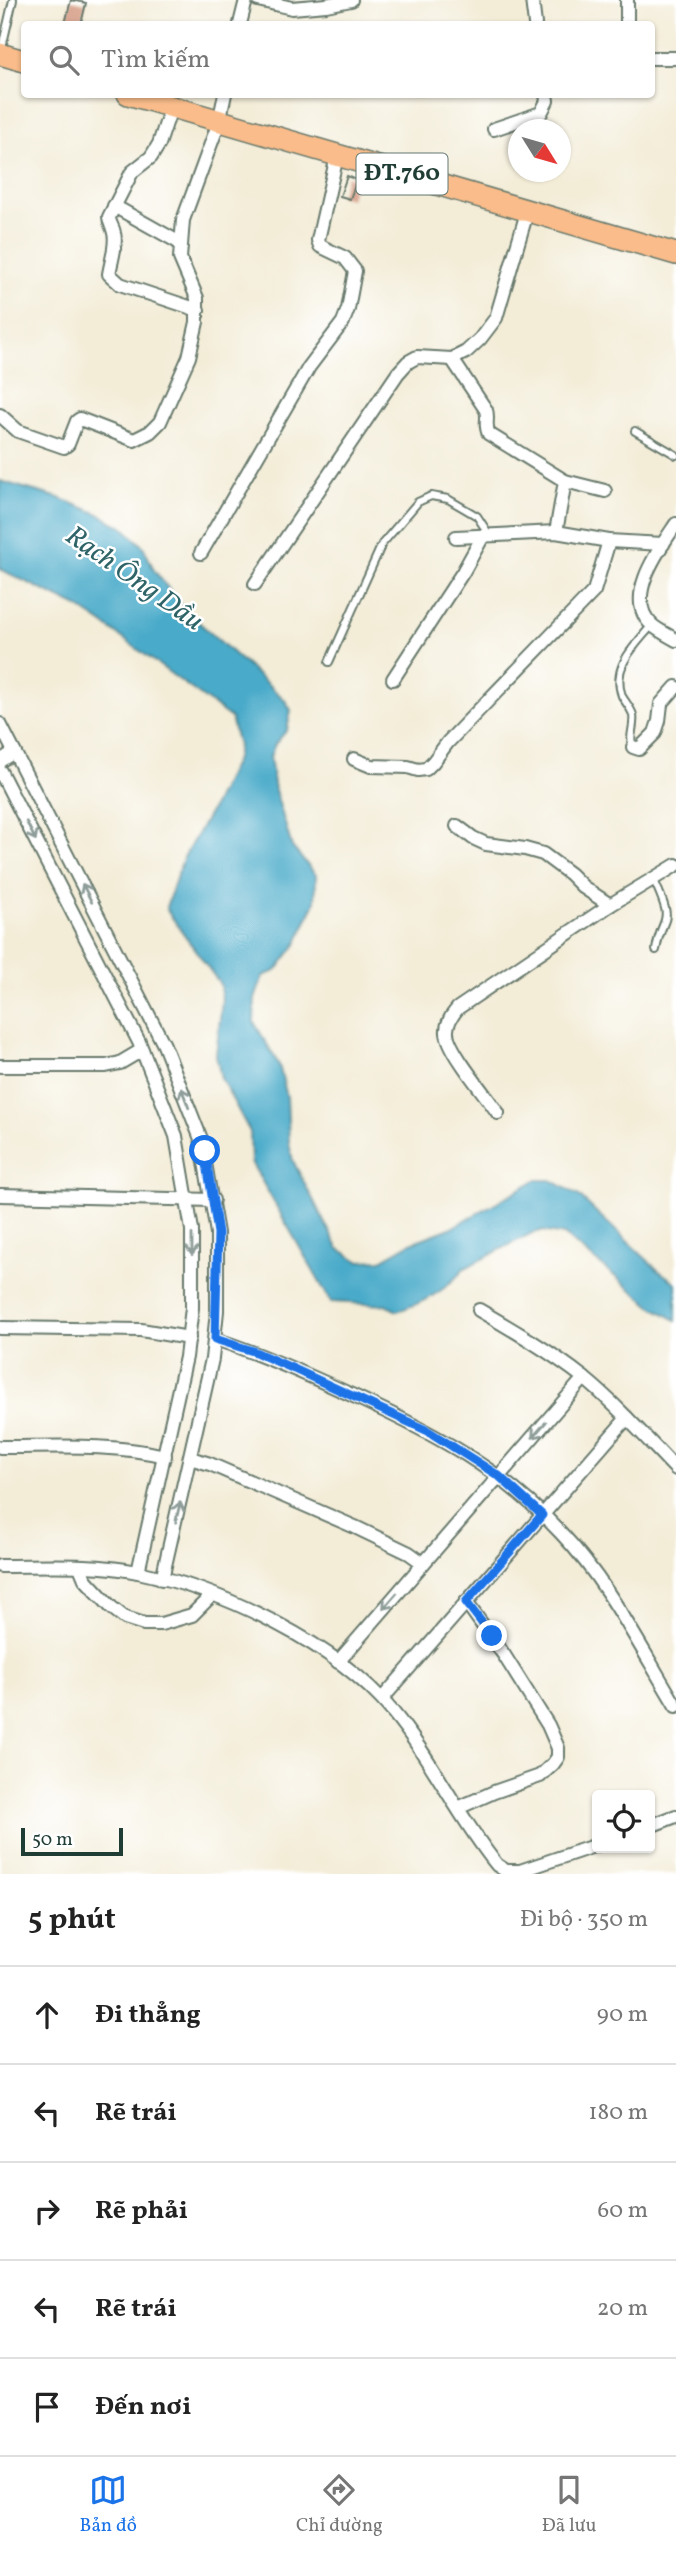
<!DOCTYPE html>
<html lang="vi">
<meta charset="utf-8">
<style>
:root{--surface:#fff;--page:#f6f6f6;--text:#222;--muted:#767676;--line:#e0e0e0;--accent:#1a73e8}
body{margin:0;font-family:Vollkorn,serif;background:var(--page);color:var(--text)}
.controls{position:absolute;right:21px;bottom:21px;display:grid;overflow:hidden;border-radius:7px;box-shadow:0 2px 5px #0004}
.controls button{width:63px;height:63px;display:grid;place-items:center;padding:0;border:0;border-bottom:2px solid var(--line);background:var(--surface);color:var(--text);font:35px sans-serif}
.compass{position:absolute;left:508px;top:119px;width:63px;height:63px;border-radius:50%;background:var(--surface);box-shadow:0 2px 5px #0004;rotate:127deg}
.scale{position:absolute;left:21px;bottom:18px;width:102px;box-sizing:border-box;padding-left:7px;border:4px solid #1f3d34;border-top:0;font-size:19px;line-height:24px;white-space:nowrap;color:#1f3d34;-webkit-text-stroke:5px #fff;paint-order:stroke}
.stop{position:absolute;width:21px;height:21px;margin:-16px;border:5px solid #1a73e8;border-radius:50%;background:#fff}
.stop.end{background:#1a73e8;border-color:#fff;box-shadow:0 2px 7px #0008}
.list{margin:0;padding:0;list-style:none}
h2{display:flex;justify-content:space-between;align-items:center;height:91px;margin:0;padding:0 28px;font-size:30px}
h2 small{font-size:23px;font-weight:400;color:var(--muted)}
.list li{display:grid;grid-template-columns:46px 1fr auto;gap:21px;align-items:center;box-sizing:border-box;height:98px;padding:0 28px;border-top:2px solid var(--line)}
.list b{display:block;font-size:26px;white-space:nowrap}
.list em{font-size:23px;font-style:normal;color:var(--muted)}
.icon{flex:none;width:38px;height:38px;fill:none;stroke:currentColor;stroke-width:2;stroke-linecap:round;stroke-linejoin:round}
.map{position:relative;flex:none;width:676px;height:1874px;overflow:hidden}
.search{position:absolute;background:var(--surface);box-shadow:0 2px 5px #0004;left:21px;right:21px;top:21px;height:77px;display:flex;align-items:center;gap:18px;box-sizing:border-box;padding:0 24px;border-radius:7px;color:var(--muted);font-size:26px}
.sheet{height:581px;background:var(--surface)}
nav{display:flex;justify-content:space-around;align-items:center;box-sizing:border-box;height:98px;border-top:2px solid var(--line);background:var(--surface);font-size:19px;color:var(--muted)}
nav a{display:grid;justify-items:center;gap:4px}
nav .on{color:var(--accent)}
.map>svg:first-child{display:block}
.water{fill:#4aaac9;stroke:#34747e;stroke-width:2}
.building{fill:#d49981}
.lines{fill:none;stroke-linecap:round;stroke-linejoin:round}
.lane-casing{stroke:#697a6d;stroke-width:10}
.street-casing{stroke:#697a6d;stroke-width:16}
.primary-casing{stroke:#697a6d;stroke-width:24}
.lane{stroke:#fff;stroke-width:6}
.street{stroke:#fff;stroke-width:12}
.primary{stroke:#f9bc8a;stroke-width:21}
.oneway{stroke:#8f9e9a}
.route{stroke:#1a73e8;stroke-width:9}
.labels{text-anchor:middle;dominant-baseline:central;stroke-width:5;stroke-linejoin:round;paint-order:stroke}
.shield{fill:#fff;stroke:#627771;stroke-width:2}
.shield-label{font-size:24px;font-weight:bold;fill:#1f3d34}
.water-label{font-size:28px;font-style:italic;fill:#2e6368;stroke:#fff}
</style>
<div class="map">
<svg width="676" height="1874" viewBox="0 0 676 1874">
<rect width="100%" height="100%" fill="#fff"/>
<filter id="ink" filterUnits="userSpaceOnUse"><feTurbulence type="fractalNoise" baseFrequency=".0143" numOctaves="2"/><feDisplacementMap in="SourceGraphic" scale="14" xChannelSelector="R" yChannelSelector="G"/><feConvolveMatrix kernelMatrix="1 2 1 2 8 2 1 2 1" color-interpolation-filters="sRGB"/></filter>
<filter id="wash" filterUnits="userSpaceOnUse"><feTurbulence type="fractalNoise" baseFrequency=".00686" numOctaves="4" result="noise"/><feDisplacementMap in="SourceGraphic" scale="28" xChannelSelector="R" yChannelSelector="G"/><feGaussianBlur stdDeviation="1.57" result="paint"/><feColorMatrix in="noise" values="0 0 0 0 0 0 0 0 0 0 0 0 0 0 0 0 0 1.4 0 .05"/><feComposite in="paint" operator="in"/></filter>
<g filter="url(#wash)">
<rect width="100%" height="100%" fill="#f3ecd7"/>
<path class="water" d="M0,481l59,17 40,16 25,14 19,18 11,24 30,39 100,90 7,11 -4,20 -12,14 -5,13 5,33 17,57 24,28 -1,27 -18,41 -21,28 -13,5 -8,23 -1,23 25,43 8,32 2,46 4,18 45,87 21,13 22,-1 30,-17 42,-16 83,-47h15l27,15 80,75 18,13v37l-22,-12 -90,-73 -22,-4 -10,2 -69,36c-15,21 -42,35 -66,42l-11,-6 -55,-3 -80,-140 -1,-30 -29,-54 -5,-23 6,-54 -2,-17 -52,-72 -2,-5 17,-48 28,-49 25,-51 2,-13 -7,-28 -129,-95 -24,-16 -78,-38z"/>
<g id="blocks">
<g class="building">
<polygon points="71,0 86,3 81,24 65,24"/>
<polygon points="347,176 357,180 350,199 340,196"/>
</g>
</g>
</g>
<g filter="url(#ink)">
<use href="#blocks" fill-opacity="0" stroke="#697a6d" stroke-width="2"/>
<g class="lines">
<g class="lane-casing">
<g id="lane">
<polyline points="1,52 13,0"/>
<polyline points="635,431 676,455"/>
<polyline points="329,662 382,544 418,502 431,496 448,499 477,516 488,533"/>
<path d="M633,747c-5,-11 2,-20 0,-32 -2,-7 -8,-13 -11,-19 -11,-30 13,-50 30,-71"/>
<path d="M654,880c22,49 8,31 2,70"/>
</g>
</g>
<g class="street-casing">
<g id="street">
<polyline points="258,0 292,8 326,5 351,0"/>
<polyline points="532,0 535,24"/>
<polyline points="240,24 246,0"/>
<polyline points="627,24 627,0"/>
<polyline points="652,58 676,58"/>
<path d="M171,108l-12,36 -8,13 -19,15 -23,45c0,7 4,9 5,16 3,11 -3,29 -5,41l11,10 78,26"/>
<polyline points="494,129 541,113 547,101 546,94"/>
<polyline points="114,206 180,243"/>
<path d="M452,359l34,51c3,9 -2,15 3,24l76,47 -9,51"/>
<polyline points="0,415 18,431 64,447 68,444 77,421 80,419 134,440 150,432 160,422 189,357 197,322 197,298 180,258 183,220 219,122 225,94"/>
<polyline points="565,481 605,491"/>
<path d="M676,524c-16,24 -54,74 -24,101 7,6 16,10 24,15"/>
<polyline points="456,537 556,532 609,541 663,544"/>
<polyline points="201,553 309,367 343,322 348,309 355,271 345,258 320,246 318,240 337,156"/>
<polyline points="255,584 398,373 408,362 417,357 452,359 466,352 480,339 496,318 528,209"/>
<polyline points="393,679 463,572 483,536"/>
<polyline points="0,724 164,1045 201,1139 217,1233 217,1311 212,1359 162,1579"/>
<polyline points="633,747 639,749 655,733 659,721 661,704 676,687"/>
<polyline points="354,759 371,766 408,767 418,770 426,769 433,762 448,742 594,591 609,541"/>
<polyline points="0,761 14,752"/>
<polyline points="0,771 139,1042 176,1136 192,1230 192,1308 186,1357 138,1572"/>
<polyline points="457,826 473,838 486,844 525,849 543,854 570,874 583,887 610,905"/>
<polyline points="0,1066 106,1066 120,1063 142,1050"/>
<path d="M498,1113c-12,-18 -49,-61 -51,-80 -1,-10 5,-18 11,-25l152,-103 66,-40"/>
<polyline points="0,1195 213,1200"/>
<path d="M479,1310c36,21 72,42 105,68 33,27 62,60 92,91"/>
<polyline points="0,1328 141,1330 189,1338"/>
<path d="M215,1339c49,16 96,37 143,59 79,37 142,70 203,135 47,49 79,114 115,173"/>
<path d="M0,1447c55,0 111,-4 165,9"/>
<polyline points="190,1458 210,1464 355,1527 409,1553 423,1563"/>
<path d="M0,1566c46,0 94,-3 138,6 85,18 199,72 254,139 40,48 66,106 105,154l9,6h14l77,-26"/>
<polyline points="80,1567 85,1579 111,1607 125,1618 144,1624 161,1624 192,1615 212,1595"/>
<polyline points="338,1662 584,1378"/>
<polyline points="382,1699 627,1418"/>
<polyline points="458,1808 494,1792 540,1776 553,1764 558,1757 558,1748 548,1725 504,1655 466,1602"/>
<polyline points="650,1826 676,1816"/>
</g>
</g>
<g class="primary-casing">
<g id="primary">
<polyline points="0,54 24,61"/>
<polyline points="128,94 676,254"/>
</g>
</g>
<use href="#lane" class="lane"/>
<use href="#street" class="street"/>
<use href="#primary" class="primary"/>
</g>
<defs><path id="oneway-shaft" d="M-6 0H5M1.5-3L5.5 0L1.5 3" fill="none" stroke-width="1.6" stroke-linecap="round" stroke-linejoin="round" transform="scale(1.75)"/></defs>
<g class="oneway">
<use href="#oneway-shaft" transform="translate(31 831) rotate(63)"/>
<use href="#oneway-shaft" transform="translate(87 893) rotate(-117)"/>
<use href="#oneway-shaft" transform="translate(185 1098) rotate(-111)"/>
<use href="#oneway-shaft" transform="translate(192 1245) rotate(90)"/>
<use href="#oneway-shaft" transform="translate(539 1430) rotate(131)"/>
<use href="#oneway-shaft" transform="translate(178 1512) rotate(-77)"/>
<use href="#oneway-shaft" transform="translate(390 1601) rotate(131)"/>
</g>
</g>
<g class="lines" filter="url(#ink)">
<polyline class="route" points="205,1151 218,1233 215,1339 253,1351 294,1369 428,1431 499,1476 542,1515 466,1602 492,1636"/>
</g>
<g class="labels">
<rect class="shield" x="356.5" y="153.5" width="91" height="41" rx="5"/>
<g class="shield-label">
<text x="402" y="174">ĐT.760</text>
</g>
<g class="water-label">
<text transform="translate(134 579) rotate(35)">Rạch Ông Dầu</text>
</g>
</g>
</svg>
<div class="controls">
<button><svg class="icon" aria-label="locate" viewBox="0 0 24 24"><circle cx="12" cy="12" r="6"/><path d="M12 2v4M12 18v4M2 12h4M18 12h4"/></svg></button>
</div>
<svg class="compass" viewBox="-18 -18 36 36"><path d="M0-13l5 13h-10z" fill="#e53935"/><path d="M0 13l5-13h-10z" fill="#767676"/></svg>
<div class="scale">50 m</div>
<div class="stop" style="left:205px;top:1151px"></div>
<div class="stop end" style="left:492px;top:1636px"></div>
<div class="search"><svg class="icon" aria-label="search" viewBox="0 0 24 24"><circle cx="10" cy="10" r="6"/><path d="M15 15l6 6"/></svg>Tìm kiếm</div>
</div>
<section class="sheet">
<h2>5 phút<small>Đi bộ · 350 m</small></h2>
<ul class="list">
<li><svg class="icon" aria-label="ahead" viewBox="0 0 24 24"><path d="M12 20V5M6 11l6-6 6 6"/></svg><div><b>Đi thẳng</b></div><em>90 m</em></li>
<li><svg class="icon" aria-label="left" viewBox="0 0 24 24"><path d="M17 20v-9H6M10 6l-5 5 5 5"/></svg><div><b>Rẽ trái</b></div><em>180 m</em></li>
<li><svg class="icon" aria-label="right" viewBox="0 0 24 24"><path d="M7 20v-9h11M14 6l5 5-5 5"/></svg><div><b>Rẽ phải</b></div><em>60 m</em></li>
<li><svg class="icon" aria-label="left" viewBox="0 0 24 24"><path d="M17 20v-9H6M10 6l-5 5 5 5"/></svg><div><b>Rẽ trái</b></div><em>20 m</em></li>
<li><svg class="icon" aria-label="arrive" viewBox="0 0 24 24"><path d="M6 21V4h12l-3 4 3 4H6"/></svg><div><b>Đến nơi</b></div></li>
</ul>
</section>
<nav>
<a class="on"><svg class="icon" aria-label="map" viewBox="0 0 24 24"><path d="M3 6l6-2 6 2 6-2v14l-6 2-6-2-6 2zM9 4v14M15 6v14"/></svg>Bản đồ</a>
<a><svg class="icon" aria-label="directions" viewBox="0 0 24 24"><path d="M12 3l9 9-9 9-9-9zM9 14v-3h6M13 9l2 2-2 2"/></svg>Chỉ đường</a>
<a><svg class="icon" aria-label="saved" viewBox="0 0 24 24"><path d="M7 4h10v16l-5-4-5 4z"/></svg>Đã lưu</a>
</nav>
